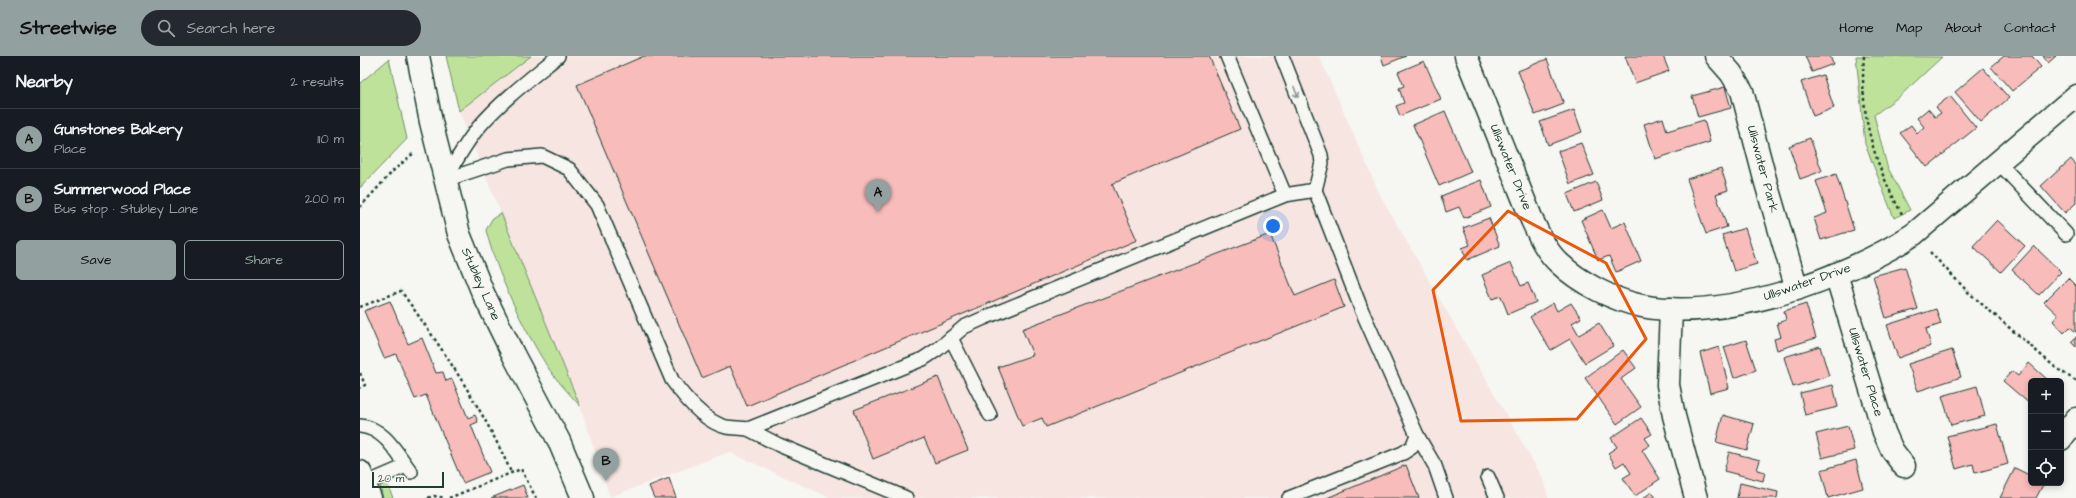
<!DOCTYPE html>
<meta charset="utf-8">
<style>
:root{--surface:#171b24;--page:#242831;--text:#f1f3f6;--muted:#9ea1a6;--line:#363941;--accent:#92a19f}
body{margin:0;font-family:"Architects Daughter",sans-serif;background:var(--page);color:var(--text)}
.controls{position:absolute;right:12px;bottom:12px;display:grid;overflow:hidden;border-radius:6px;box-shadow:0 2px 6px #0003}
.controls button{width:36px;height:36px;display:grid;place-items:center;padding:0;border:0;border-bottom:1px solid var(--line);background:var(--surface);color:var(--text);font:20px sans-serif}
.scale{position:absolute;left:12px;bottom:10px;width:72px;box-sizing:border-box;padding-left:4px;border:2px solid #1f3d34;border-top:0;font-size:11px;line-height:14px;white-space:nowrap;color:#1f3d34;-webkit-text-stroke:3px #f6f6f2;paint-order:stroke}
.you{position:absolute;left:913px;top:170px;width:14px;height:14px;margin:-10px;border:3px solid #fff;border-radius:50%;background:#1a73e8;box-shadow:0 0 0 6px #1a73e833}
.badge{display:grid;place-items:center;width:26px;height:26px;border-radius:50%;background:var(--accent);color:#111;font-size:13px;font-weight:700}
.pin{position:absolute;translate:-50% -33px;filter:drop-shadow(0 1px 2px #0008)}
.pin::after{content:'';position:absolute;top:21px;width:14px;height:12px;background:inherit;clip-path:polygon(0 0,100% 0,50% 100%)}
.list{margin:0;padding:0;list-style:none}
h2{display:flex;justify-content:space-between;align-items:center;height:52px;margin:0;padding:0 16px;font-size:17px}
h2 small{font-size:13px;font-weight:400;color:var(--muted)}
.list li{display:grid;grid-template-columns:26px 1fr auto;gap:12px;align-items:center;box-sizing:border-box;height:60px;padding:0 16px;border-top:1px solid var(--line)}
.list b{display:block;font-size:15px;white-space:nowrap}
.list p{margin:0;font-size:13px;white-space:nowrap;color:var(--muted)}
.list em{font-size:13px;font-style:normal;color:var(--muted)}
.actions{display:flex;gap:8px;padding:12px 16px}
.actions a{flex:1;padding:9px 0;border:1px solid var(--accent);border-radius:6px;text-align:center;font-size:14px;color:var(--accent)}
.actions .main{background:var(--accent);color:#111}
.icon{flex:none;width:22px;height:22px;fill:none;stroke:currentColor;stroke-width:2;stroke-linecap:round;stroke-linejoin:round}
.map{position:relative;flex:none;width:1716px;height:442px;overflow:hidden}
header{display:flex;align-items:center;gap:24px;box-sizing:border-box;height:56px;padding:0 20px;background:var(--accent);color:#111}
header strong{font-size:19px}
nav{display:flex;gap:22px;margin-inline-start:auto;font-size:14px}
.search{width:280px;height:36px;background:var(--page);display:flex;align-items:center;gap:10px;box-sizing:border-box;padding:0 14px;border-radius:22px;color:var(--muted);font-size:15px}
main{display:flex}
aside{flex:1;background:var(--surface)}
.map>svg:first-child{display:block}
.built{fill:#f7e5e1}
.green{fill:#bfe29b;stroke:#6f9068}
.building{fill:#f8bcba;stroke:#1f3d34}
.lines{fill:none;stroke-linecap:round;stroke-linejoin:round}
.service-casing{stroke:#1f3d34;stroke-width:16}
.minor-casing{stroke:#1f3d34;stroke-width:25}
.tertiary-casing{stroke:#1f3d34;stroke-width:25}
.path{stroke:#1f3d34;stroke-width:2.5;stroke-dasharray:3 3;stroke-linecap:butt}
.service{stroke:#f6f6f2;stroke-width:13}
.minor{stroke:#f6f6f2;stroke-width:22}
.tertiary{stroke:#f6f6f2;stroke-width:22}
.oneway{stroke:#8a9a93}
.marked{fill:none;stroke:#e8590c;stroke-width:3;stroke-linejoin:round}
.labels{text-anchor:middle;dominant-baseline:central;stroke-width:3;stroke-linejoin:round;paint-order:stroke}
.street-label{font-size:13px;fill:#1f3d34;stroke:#f6f6f2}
</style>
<header>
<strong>Streetwise</strong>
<div class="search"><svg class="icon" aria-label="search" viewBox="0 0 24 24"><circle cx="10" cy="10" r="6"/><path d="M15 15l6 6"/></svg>Search here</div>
<nav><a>Home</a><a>Map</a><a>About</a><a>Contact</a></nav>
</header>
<main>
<aside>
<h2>Nearby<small>2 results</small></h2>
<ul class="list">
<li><span class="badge">A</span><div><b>Gunstones Bakery</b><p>Place</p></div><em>110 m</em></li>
<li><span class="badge">B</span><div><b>Summerwood Place</b><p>Bus stop · Stubley Lane</p></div><em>200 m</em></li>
</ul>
<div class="actions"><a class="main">Save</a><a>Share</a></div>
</aside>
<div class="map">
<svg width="1716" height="442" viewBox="0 0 1716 442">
<rect width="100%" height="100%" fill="#f6f6f2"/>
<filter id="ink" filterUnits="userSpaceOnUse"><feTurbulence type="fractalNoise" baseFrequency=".025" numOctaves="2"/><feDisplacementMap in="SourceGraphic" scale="8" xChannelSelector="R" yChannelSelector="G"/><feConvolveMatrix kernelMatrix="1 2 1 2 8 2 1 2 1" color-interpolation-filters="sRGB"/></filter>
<g filter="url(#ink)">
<polygon class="built" points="171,0 959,0 1021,141 1183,423 1188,442 471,442 369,396 250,441 220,350 99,55"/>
<g class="green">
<polygon points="86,0 171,0 99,55"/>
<polygon points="1496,0 1582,1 1541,39 1514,59 1527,110 1550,154 1534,162 1505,88"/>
<polygon points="29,3 47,83 0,132 0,27"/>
<path d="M141,157l79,193c-11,-13 -24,-26 -33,-40 -24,-38 -50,-92 -61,-136l6,-11z"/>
<polygon points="26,424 33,442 23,442 20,429"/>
</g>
<g class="building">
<polygon points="284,0 849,0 880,73 752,128 777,184 387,350 370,310 342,322 217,29"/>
<polygon points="1021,0 1046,0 1024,9"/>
<polygon points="1265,0 1303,0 1309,15 1275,27"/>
<polygon points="1445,0 1470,0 1473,8 1452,16"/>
<polygon points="1644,0 1672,0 1681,11 1652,35 1631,11"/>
<polygon points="1683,0 1696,0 1688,7"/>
<polygon points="1187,3 1204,48 1175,59 1158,15"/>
<polygon points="1064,5 1081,43 1040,60 1036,50 1044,47 1039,32 1044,30 1038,16"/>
<polygon points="1623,12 1649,42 1621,66 1595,36"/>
<polygon points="1463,19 1474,52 1453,60 1441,26"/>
<polygon points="1365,31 1371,52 1338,61 1332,40"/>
<polygon points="1590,40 1616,72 1567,111 1540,77 1551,69 1557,77 1564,71 1557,62 1568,53 1575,61 1581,57 1576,51"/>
<polygon points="1214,54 1222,76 1188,89 1180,66"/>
<polygon points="1085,55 1111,116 1079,130 1053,69"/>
<polygon points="1303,62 1307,75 1344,64 1350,86 1295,103 1284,68"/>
<polygon points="1450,82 1462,115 1440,123 1429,90"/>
<polygon points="1221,87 1234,119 1210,128 1198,95"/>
<polygon points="1711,103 1716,109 1716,147 1705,157 1681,130"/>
<polygon points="1361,112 1368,134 1356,138 1367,171 1346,178 1327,123"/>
<polygon points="1476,118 1494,174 1461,184 1454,162 1467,157 1456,125"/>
<polygon points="1121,124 1131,151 1104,162 1099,151 1086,156 1081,140"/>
<polygon points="1236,126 1243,144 1214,156 1207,138"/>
<polygon points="1243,154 1251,172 1265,166 1281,205 1256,216 1249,200 1238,204 1221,164"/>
<polygon points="1129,162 1140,190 1107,204 1102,192 1110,189 1103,172"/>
<polygon points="1637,164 1665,190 1641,216 1613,190"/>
<polygon points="1385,172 1397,208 1374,215 1362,179"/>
<polygon points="910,178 935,240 974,224 984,251 686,371 682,362 662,370 638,311 673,299 662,273"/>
<polygon points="1674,190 1701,216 1679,239 1652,214"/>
<polygon points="1151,207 1161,230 1168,227 1176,246 1148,258 1141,240 1132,243 1122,219"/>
<polygon points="1545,211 1558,253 1526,262 1513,220"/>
<polygon points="1708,222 1716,230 1716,276 1710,271 1704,277 1693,265 1698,259 1684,246"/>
<polygon points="30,245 48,288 62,282 76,317 83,316 86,325 92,323 108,362 115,359 118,366 111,369 130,416 103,427 66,339 55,343 36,298 24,302 4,255"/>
<polygon points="1193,247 1197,255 1211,247 1221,262 1212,267 1219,279 1239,267 1253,290 1225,307 1210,283 1191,294 1170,261"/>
<polygon points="1446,248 1456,282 1417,294 1414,283 1421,281 1417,267 1426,264 1424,255"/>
<polygon points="1576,253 1581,268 1566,273 1571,290 1538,302 1527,269"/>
<polygon points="1716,281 1716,291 1711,286"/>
<polygon points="1386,284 1396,314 1374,322 1364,291"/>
<polygon points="1460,290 1469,320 1433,331 1424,301"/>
<polygon points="1359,291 1369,332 1350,337 1340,297"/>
<polygon points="1263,294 1276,312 1261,323 1281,351 1257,368 1225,322"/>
<polygon points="1592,294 1601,321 1558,335 1548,308"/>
<polygon points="1669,307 1689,325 1671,325 1671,349 1643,325 1652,315 1658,320"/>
<polygon points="578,321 608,394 575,407 564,382 513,403 494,354"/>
<polygon points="1473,329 1478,351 1445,359 1440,337"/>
<polygon points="1617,330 1625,360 1591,369 1582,340"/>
<polygon points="1363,359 1394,368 1387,394 1356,386"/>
<polygon points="1281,362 1292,378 1285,382 1290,389 1282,394 1300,423 1275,440 1263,422 1271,417 1264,406 1256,411 1248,397 1257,391 1251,382"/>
<polygon points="1637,368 1648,408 1615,417 1613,408 1596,413 1587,380"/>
<polygon points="1488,370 1494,394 1462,402 1456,378"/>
<polygon points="1369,396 1400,404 1397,414 1405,416 1403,425 1364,415"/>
<polygon points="1496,404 1503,432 1468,442 1461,414"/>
<polygon points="1046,409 1059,442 967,442"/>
<polygon points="1655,412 1671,420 1671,427 1684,427 1676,442 1640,442"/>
<polygon points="309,422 316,442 294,442 289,430"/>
<polygon points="1380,427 1418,436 1417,442 1377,442"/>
<polygon points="163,429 168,442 131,442"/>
<polygon points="1292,436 1296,442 1283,442"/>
</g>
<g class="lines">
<g class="service-casing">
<g id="service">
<polyline points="867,0 925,139 955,134 1002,255 1057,379 1052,391 1043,397 929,442"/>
<polyline points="922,0 961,99 962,107 955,134"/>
<polyline points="1638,106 1706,178"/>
<path d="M85,124l63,-21 34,-3 27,13 28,36 75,175c12,17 33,42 54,47 7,1 15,1 22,2l175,-70 15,-10 26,-22 20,-9 301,-123"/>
<path d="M85,124c10,-18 20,-36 33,-52 23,-27 52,-49 80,-72"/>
<polyline points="591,282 630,359"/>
<path d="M0,370c25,2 37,28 51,46"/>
<polyline points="388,373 419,389 546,442"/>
<polyline points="1057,379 1075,410 1086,442"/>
<polyline points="1128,421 1137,442"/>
<polyline points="4,428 46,410"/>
</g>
</g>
<g class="minor-casing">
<g id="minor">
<path d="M1106,0l66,164c7,15 14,31 27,43 21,20 54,37 83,43 83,16 203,-27 272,-72l162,-138"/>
<polyline points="1356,0 1371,17 1382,35 1406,127 1437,233"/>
<polyline points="1476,218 1524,376 1532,394 1544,410"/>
<polyline points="1311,253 1308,329 1314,360 1336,442"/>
<polyline points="1701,383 1716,363"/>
<polyline points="0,416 10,442"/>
</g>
</g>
<g class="tertiary-casing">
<polyline id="tertiary" points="58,0 71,66 99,178 123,237 154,300 199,385 223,442"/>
</g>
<g class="path">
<path d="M1504,0c-5,58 10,108 38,158"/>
<polyline points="0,151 34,114 55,96"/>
<polyline points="1570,196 1608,236 1696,312 1716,325"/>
<path d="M0,251l41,-16c42,59 80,114 110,181"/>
<polyline points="0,317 5,329 0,332"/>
<polyline points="68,442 74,440 85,442"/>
<polyline points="89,442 161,413 176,442"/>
</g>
<use href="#service" class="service"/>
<use href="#minor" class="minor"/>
<use href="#tertiary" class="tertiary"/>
</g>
<defs><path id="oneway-shaft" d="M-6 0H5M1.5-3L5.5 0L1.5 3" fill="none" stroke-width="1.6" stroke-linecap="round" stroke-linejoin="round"/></defs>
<use class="oneway" href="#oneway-shaft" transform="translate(936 36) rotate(69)"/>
</g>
<path class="marked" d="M1148,155l98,52 40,76 -69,80 -116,2 -28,-131z"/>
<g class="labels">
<g class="street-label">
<text transform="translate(1151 111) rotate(68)">Ullswater Drive</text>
<text transform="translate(1403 113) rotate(75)">Ullswater Park</text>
<text transform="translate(1447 226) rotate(-19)">Ullswater Drive</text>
<text transform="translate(121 228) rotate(66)">Stubley Lane</text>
<text transform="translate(1506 316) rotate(73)">Ullswater Place</text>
</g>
</g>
</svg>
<div class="controls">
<button>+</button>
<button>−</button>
<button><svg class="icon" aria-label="locate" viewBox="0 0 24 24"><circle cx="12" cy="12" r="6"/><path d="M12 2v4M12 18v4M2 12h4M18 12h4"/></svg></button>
</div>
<div class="scale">20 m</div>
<div class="you"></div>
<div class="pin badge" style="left:518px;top:156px">A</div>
<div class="pin badge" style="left:246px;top:425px">B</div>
</div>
</main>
